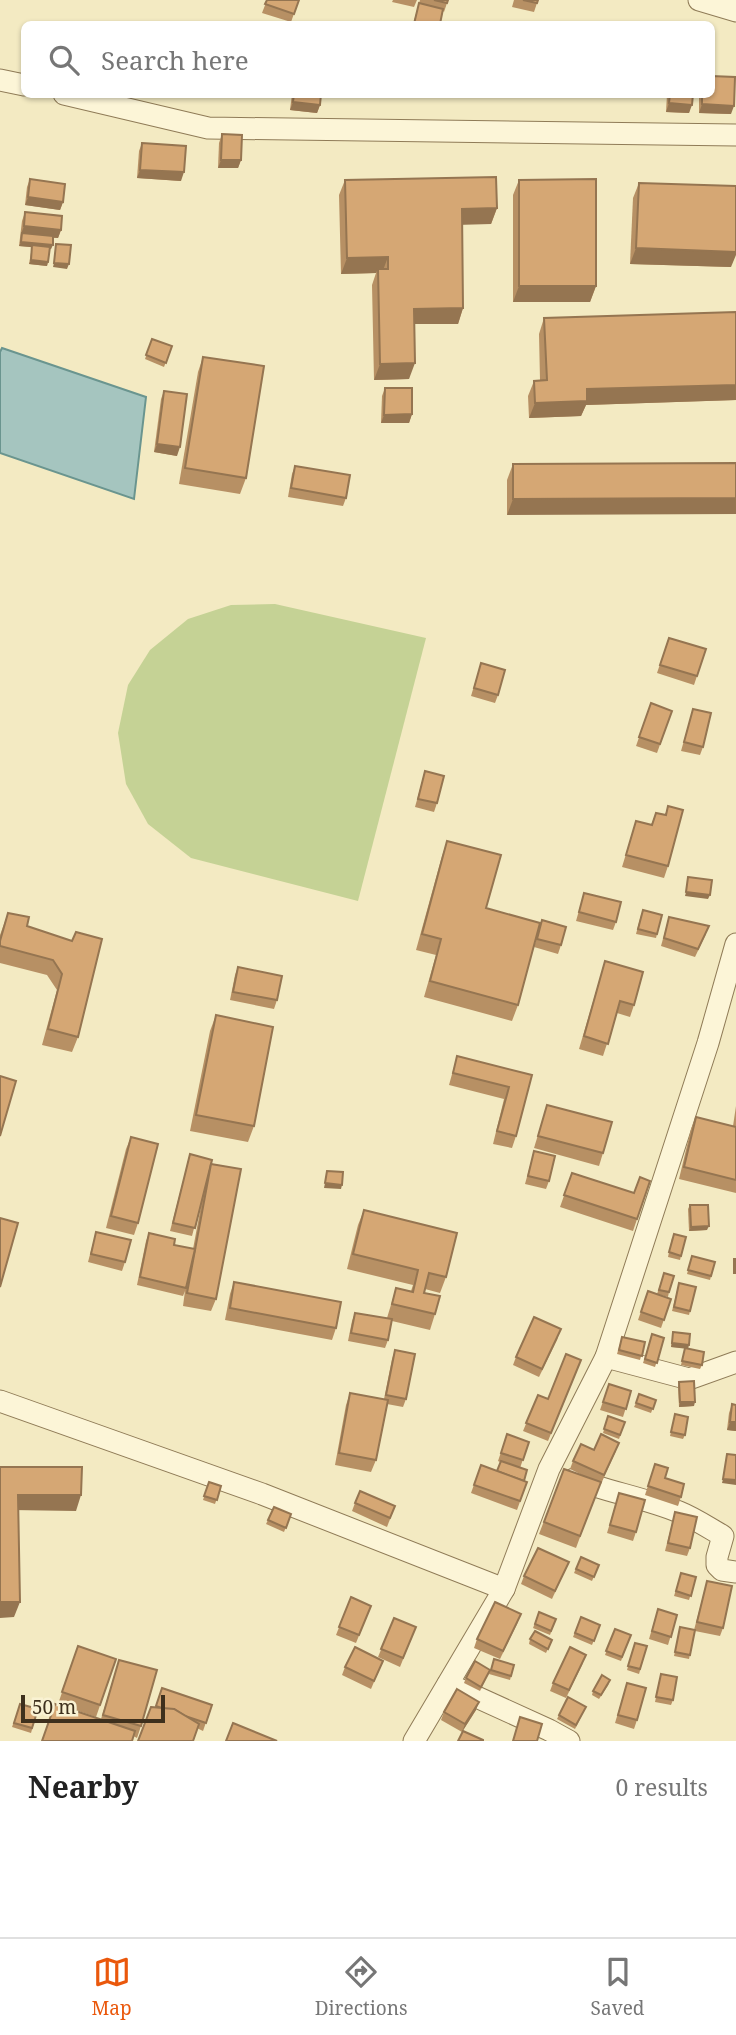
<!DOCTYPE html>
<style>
:root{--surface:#fff;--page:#f2f2f2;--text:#222;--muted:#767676;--line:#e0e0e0;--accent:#ea580c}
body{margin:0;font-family:"Noto Serif",serif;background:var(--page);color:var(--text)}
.scale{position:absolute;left:21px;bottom:18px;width:144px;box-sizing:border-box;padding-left:7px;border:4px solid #3e301d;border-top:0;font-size:19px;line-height:24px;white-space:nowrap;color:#3e301d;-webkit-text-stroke:5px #f9f2d3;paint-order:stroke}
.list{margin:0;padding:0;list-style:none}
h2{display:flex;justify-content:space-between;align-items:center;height:91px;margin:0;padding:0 28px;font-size:30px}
h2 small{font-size:23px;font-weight:400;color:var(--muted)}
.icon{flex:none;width:38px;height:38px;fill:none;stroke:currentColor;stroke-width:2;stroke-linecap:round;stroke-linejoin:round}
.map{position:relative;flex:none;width:736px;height:1741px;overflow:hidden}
.search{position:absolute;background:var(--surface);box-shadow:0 2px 5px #0004;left:21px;right:21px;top:21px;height:77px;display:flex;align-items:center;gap:18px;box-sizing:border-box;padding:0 24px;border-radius:10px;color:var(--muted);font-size:26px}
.sheet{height:196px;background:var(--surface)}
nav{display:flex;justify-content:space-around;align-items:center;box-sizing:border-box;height:98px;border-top:2px solid var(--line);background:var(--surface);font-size:19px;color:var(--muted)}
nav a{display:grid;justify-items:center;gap:4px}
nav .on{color:var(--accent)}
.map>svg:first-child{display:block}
.green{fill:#c5d295}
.water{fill:#a5c5bf;stroke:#6a958f;stroke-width:2}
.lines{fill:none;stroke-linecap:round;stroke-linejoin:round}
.minor-casing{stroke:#8f7b57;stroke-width:23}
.minor{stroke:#fcf5d7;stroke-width:21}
.wall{fill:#b79064}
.shaded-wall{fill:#957551}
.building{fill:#d5a774;stroke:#957551;stroke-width:2}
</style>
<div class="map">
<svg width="736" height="1741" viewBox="0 0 736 1741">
<rect width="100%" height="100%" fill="#f3eac2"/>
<polygon class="green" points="275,604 426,638 358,901 191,858 148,824 126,784 118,733 128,685 150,650 188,619 231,605"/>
<polygon class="water" points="2,348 146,397 134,499 0,453 0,352"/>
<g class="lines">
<g class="minor-casing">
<g id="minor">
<polyline points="699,0 736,11"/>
<polyline points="0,80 24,85"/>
<polyline points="64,94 208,128 736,135"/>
<polyline points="606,1357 689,1379 736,1362"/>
<polyline points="0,1401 262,1494 504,1589"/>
<path d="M574,1479c34,13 71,19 105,33 15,6 30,16 44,24l-6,21v8l5,5 14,2"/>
<polyline points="448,1684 549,1730 569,1741"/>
<polyline points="414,1741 504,1589 549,1469 606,1357 708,1043 736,944"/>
</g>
</g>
<use href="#minor" class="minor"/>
</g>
<g class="wall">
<polygon points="267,0 299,0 291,22 262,13"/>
<polygon points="393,0 417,0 414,7 392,2"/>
<polygon points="420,0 448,0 444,12 443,11 440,24 413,24"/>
<polygon points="514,0 538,0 534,12 512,7"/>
<polygon points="292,94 321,94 320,105 317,113 290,110"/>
<polygon points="667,94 693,94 689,113 666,112"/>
<polygon points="699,94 711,94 731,114 699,113"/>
<polygon points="222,134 241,160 238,168 218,168 219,143"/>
<polygon points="142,143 181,181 137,178 139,151"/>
<polygon points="30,179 63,202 60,210 25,205 27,187"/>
<polygon points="345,180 497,208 491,224 462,224 463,308 458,324 414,324 409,379 374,380 372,285 376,273 341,274 339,195"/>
<polygon points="519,180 596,286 590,302 513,302 513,195"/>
<polygon points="639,183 731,267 630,264 633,198"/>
<polygon points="25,212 61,230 58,238 53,238 51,249 50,249 47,266 29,264 32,247 19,246 22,221"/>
<polygon points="736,312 736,400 586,405 581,416 529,418 528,396 534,381 540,380 539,334 544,318"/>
<polygon points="152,339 172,346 164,367 145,359"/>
<polygon points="203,357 246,478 240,494 179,484 198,372"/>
<polygon points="385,388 412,414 409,423 381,423 382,396"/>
<polygon points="164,391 177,456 154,452 161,399"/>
<polygon points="736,463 507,515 507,480 513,464"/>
<polygon points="295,466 346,498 343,506 288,497 292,474"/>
<polygon points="669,638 706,649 694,685 657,673"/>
<polygon points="481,663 498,695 495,703 471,696"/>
<polygon points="651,703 672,711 657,753 636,746"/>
<polygon points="693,709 703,747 700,755 681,751"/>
<polygon points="425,771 437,803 434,812 415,807"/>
<polygon points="668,806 668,866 664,878 622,867 636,821 651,825 656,813 665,815"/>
<polygon points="447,841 486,908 518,1005 512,1021 424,997 436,955 416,950 442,856"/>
<polygon points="584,893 616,922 613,930 576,921"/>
<polygon points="8,913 27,926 72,941 78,1037 72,1052 42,1045 57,990 47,975 0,963 0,935"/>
<polygon points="641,915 662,915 656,938 636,934"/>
<polygon points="669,917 706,934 695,957 661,946"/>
<polygon points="542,920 561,945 558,954 534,947"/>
<polygon points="605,961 634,1005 630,1017 617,1013 603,1056 579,1049"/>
<polygon points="238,967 277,1000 274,1009 230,1000 235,975"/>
<polygon points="216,1015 254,1126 248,1142 190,1131 210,1031"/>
<polygon points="457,1056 532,1075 516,1136 512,1148 493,1144 504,1099 449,1085"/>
<polygon points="547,1105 603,1153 599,1166 534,1148"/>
<polygon points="736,1106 736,1193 679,1179 691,1129 696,1117 733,1126"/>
<polygon points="131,1137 138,1223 134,1235 106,1228 126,1149"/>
<polygon points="534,1151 549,1181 546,1189 525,1184"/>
<polygon points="190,1154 210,1169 216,1299 211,1311 183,1306 185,1291 183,1296 137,1285 146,1241 149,1233 174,1245 193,1249 204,1190 192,1236 170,1231"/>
<polygon points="572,1173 634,1193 650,1181 633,1231 560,1207"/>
<polygon points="690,1205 707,1230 689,1231 688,1209"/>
<polygon points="364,1210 446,1277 440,1293 425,1289 424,1293 435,1314 430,1330 392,1321 388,1340 385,1348 348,1341 352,1321 355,1313 387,1318 396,1288 411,1291 413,1285 347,1269 358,1225"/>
<polygon points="96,1232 125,1262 122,1271 88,1262"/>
<polygon points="672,1238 681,1256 680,1260 668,1257"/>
<polygon points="692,1256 715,1262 710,1280 687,1274"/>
<polygon points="664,1273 669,1292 668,1297 657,1294"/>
<polygon points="234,1282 336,1328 332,1340 225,1320 230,1294"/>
<polygon points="679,1283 690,1311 689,1315 672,1311"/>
<polygon points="648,1291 671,1299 661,1328 638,1320"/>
<polygon points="673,1332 702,1365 700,1369 681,1365 685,1348 671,1347"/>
<polygon points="652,1334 664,1338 655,1367 643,1363"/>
<polygon points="622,1337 645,1342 640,1360 617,1354"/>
<polygon points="558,1338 539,1377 513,1365 516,1357"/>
<polygon points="395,1350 406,1399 403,1407 387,1404 376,1460 371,1472 335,1465 346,1405 350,1393 384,1399 392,1359"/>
<polygon points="581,1360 548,1441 523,1431 538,1395 548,1399"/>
<polygon points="679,1382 694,1406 679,1407 678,1386"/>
<polygon points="609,1384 631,1391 623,1417 600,1410"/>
<polygon points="656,1400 651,1413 634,1407 636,1403"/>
<polygon points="732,1404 736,1431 727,1430 729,1413"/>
<polygon points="675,1414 685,1435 683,1439 670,1436"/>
<polygon points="608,1416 625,1422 619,1439 603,1433"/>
<polygon points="507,1434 529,1442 520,1468 524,1481 527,1482 517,1510 471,1493 481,1465 497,1471 500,1462 498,1461"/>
<polygon points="594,1450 616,1451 601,1484 600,1483 576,1548 539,1534 564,1469 588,1478 570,1469 573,1461"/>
<polygon points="655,1464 681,1497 678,1506 645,1495"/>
<polygon points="209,1482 221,1486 215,1504 203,1500"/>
<polygon points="619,1493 636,1532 633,1541 607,1533"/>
<polygon points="355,1503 395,1506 387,1527 352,1511"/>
<polygon points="274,1507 291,1514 284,1532 266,1524"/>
<polygon points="675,1512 690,1548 687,1556 665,1551"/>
<polygon points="581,1557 599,1565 592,1581 574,1573"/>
<polygon points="569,1562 552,1599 521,1584 524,1576"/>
<polygon points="681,1573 696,1577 689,1600 674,1596"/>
<polygon points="707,1581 723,1628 720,1636 695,1631 689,1659 674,1656 680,1627 694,1630"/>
<polygon points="351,1597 371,1606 356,1643 336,1635"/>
<polygon points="658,1609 677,1615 668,1645 649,1639"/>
<polygon points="539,1612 556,1619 550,1635 533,1628"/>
<polygon points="581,1617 600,1625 592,1645 573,1637"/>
<polygon points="394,1618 416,1627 400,1667 378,1657"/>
<polygon points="518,1622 500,1659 474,1648 477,1639"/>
<polygon points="615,1629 631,1635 621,1661 605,1655"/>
<polygon points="530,1639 552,1640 546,1653 529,1644"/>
<polygon points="635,1643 647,1646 639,1674 627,1670"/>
<polygon points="78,1646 116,1659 96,1717 58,1704"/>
<polygon points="494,1659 514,1665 510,1680 489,1674"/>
<polygon points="119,1660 141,1726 137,1738 101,1719"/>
<polygon points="383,1661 371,1689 342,1675 345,1667"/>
<polygon points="583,1663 566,1698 550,1691 553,1683"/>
<polygon points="490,1670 480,1691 464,1683 466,1678"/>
<polygon points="661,1674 673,1700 671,1705 655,1702"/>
<polygon points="627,1683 637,1720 634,1729 615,1723"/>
<polygon points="609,1684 599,1699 592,1695 593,1691"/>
<polygon points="162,1688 212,1705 203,1731 155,1708"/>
<polygon points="20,1704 38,1709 31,1733 12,1727"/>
<polygon points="586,1707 575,1729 557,1719 559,1715"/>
<polygon points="476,1710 462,1732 441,1720 444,1712"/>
</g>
<g class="shaded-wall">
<polygon points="293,102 320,105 317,113 290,110"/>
<polygon points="669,103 692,105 689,113 666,112"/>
<polygon points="702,104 734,106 731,114 699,113"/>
<polygon points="221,160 241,160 238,168 218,168"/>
<polygon points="140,170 184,172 181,181 137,178"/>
<polygon points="28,197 63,202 60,210 25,205"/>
<polygon points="497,208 491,224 456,225 462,209"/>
<polygon points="24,226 61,230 58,238 21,234"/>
<polygon points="21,242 53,245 51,249 19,246"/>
<polygon points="636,248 736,252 736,255 731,267 630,264"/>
<polygon points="388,257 382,273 378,269 376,273 341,274 347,258"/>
<polygon points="31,260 48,262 47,266 29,264"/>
<polygon points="54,263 69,264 67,269 53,267"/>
<polygon points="519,286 596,286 590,302 513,302"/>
<polygon points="463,308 458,324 408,324 414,309"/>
<polygon points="415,363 409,379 374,380 380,364"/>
<polygon points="736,385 736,400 586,405 581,416 529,418 535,403 587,389"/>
<polygon points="412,414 409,423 381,423 384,415"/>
<polygon points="157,444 180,447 177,456 154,452"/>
<polygon points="736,498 736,514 507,515 513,499"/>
<polygon points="686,892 710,895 708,899 685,896"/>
<polygon points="325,1183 342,1185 341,1189 324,1188"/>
<polygon points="709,1226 707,1230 689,1231 691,1227"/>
<polygon points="672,1343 689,1345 688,1349 671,1347"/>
<polygon points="680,1402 695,1402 694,1406 679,1407"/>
<polygon points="730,1422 736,1422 736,1431 727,1430"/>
<polygon points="723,1479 736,1480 736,1485 722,1483"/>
<polygon points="18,1495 81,1495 76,1511 12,1510"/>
<polygon points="0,1602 20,1602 14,1617 0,1618"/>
<polygon points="479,1702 476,1710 462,1732 465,1724"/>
</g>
<g class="building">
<polygon points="267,0 299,0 294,14 265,4"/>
<polygon points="434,0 448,0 447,3"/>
<polygon points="523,0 538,0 537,3"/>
<polygon points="419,3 443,9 440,24 414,24"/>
<polygon points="711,76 735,77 734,106 702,104 702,94 711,94"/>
<polygon points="294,94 321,94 320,105 293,102"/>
<polygon points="670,94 693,94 692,105 669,103"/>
<polygon points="222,134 242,135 241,160 221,160"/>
<polygon points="142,143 186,146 184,172 140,170"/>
<polygon points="496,177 497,208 462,209 463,308 414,309 415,363 380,364 378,269 388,269 388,257 347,258 345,180"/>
<polygon points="30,179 65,184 63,202 28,197"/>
<polygon points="596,179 596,286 519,286 519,180"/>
<polygon points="639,183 736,186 736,252 636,248"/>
<polygon points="25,212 62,216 61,230 24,226"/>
<polygon points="22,233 53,236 53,245 21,242"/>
<polygon points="56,244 71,245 69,264 54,263"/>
<polygon points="32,245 50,247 48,262 31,260"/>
<polygon points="736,312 736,385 587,389 587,401 535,403 534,381 547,380 544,318"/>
<polygon points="152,339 172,346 166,363 146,355"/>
<polygon points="203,357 264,366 246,478 185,468"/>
<polygon points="385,388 412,388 412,414 384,415"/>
<polygon points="164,391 187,394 180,447 157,444"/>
<polygon points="736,463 736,498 513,499 513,464"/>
<polygon points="295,466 350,475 346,498 291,488"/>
<polygon points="669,638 706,649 697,676 660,665"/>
<polygon points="481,663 505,670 498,695 474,688"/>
<polygon points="651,703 672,711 660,744 639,737"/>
<polygon points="693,709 711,713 703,747 684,742"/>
<polygon points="425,771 444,776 437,803 418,799"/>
<polygon points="668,806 683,810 668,866 626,855 636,821 652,825 656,813 666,815"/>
<polygon points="447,841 501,855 486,908 540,923 518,1005 430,981 441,939 422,934"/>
<polygon points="688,877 712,880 710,895 686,892"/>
<polygon points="584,893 621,902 616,922 579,912"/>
<polygon points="643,910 662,915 657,934 638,929"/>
<polygon points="8,913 29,917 27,926 72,941 76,932 102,939 78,1037 48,1029 62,974 53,960 0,946 0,941"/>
<polygon points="669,917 709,926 698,949 664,938"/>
<polygon points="542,920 566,927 561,945 537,939"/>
<polygon points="605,961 643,972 634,1005 620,1001 608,1044 584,1036"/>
<polygon points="238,967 282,976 277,1000 233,992"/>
<polygon points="216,1015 273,1027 254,1126 196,1115"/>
<polygon points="457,1056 532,1075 516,1136 497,1131 509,1087 453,1073"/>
<polygon points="0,1076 16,1081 0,1136"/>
<polygon points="547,1105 612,1122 603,1153 538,1136"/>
<polygon points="696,1117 736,1127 736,1180 684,1167"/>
<polygon points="131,1137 158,1144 138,1223 111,1216"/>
<polygon points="534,1151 555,1156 549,1181 528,1176"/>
<polygon points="190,1154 212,1160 195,1228 173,1223"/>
<polygon points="211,1164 241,1169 216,1299 187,1293"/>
<polygon points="327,1171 343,1172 342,1185 325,1183"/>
<polygon points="572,1173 634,1193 640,1177 650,1181 637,1219 564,1195"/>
<polygon points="690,1205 708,1205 709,1226 691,1227"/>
<polygon points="364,1210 457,1233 446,1277 429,1273 424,1293 440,1296 435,1314 392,1304 396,1288 413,1292 418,1270 353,1254"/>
<polygon points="0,1218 18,1223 0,1287"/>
<polygon points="96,1232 131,1240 125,1262 91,1254"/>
<polygon points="149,1233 175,1239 174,1245 195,1249 186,1288 140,1277"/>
<polygon points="674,1234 686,1237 681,1256 669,1252"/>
<polygon points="692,1256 715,1262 711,1276 688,1270"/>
<rect x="734" y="1259" width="2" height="14"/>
<polygon points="664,1273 674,1276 669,1292 659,1290"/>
<polygon points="234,1282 341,1302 336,1328 230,1308"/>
<polygon points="679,1283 696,1287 690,1311 674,1307"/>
<polygon points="648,1291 671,1299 664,1320 641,1312"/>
<polygon points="355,1313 392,1319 388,1340 351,1333"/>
<polygon points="534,1317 561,1329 542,1369 516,1357"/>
<polygon points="673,1332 690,1334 689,1345 672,1343"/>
<polygon points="652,1334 664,1338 657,1363 645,1359"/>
<polygon points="622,1337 645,1342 642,1356 619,1350"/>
<polygon points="685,1348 704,1352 702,1365 682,1361"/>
<polygon points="395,1350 415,1354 406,1399 386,1395"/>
<polygon points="566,1354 581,1360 551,1433 526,1423 538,1395 548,1399"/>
<polygon points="694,1381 695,1402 680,1402 679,1382"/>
<polygon points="609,1384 631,1391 626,1409 603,1402"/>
<polygon points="350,1393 388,1400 376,1460 339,1453"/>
<polygon points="639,1394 656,1400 653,1409 636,1403"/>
<polygon points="732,1404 736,1405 736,1422 730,1422"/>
<polygon points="675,1414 688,1417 685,1435 671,1432"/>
<polygon points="608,1416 625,1422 620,1435 604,1429"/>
<polygon points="507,1434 529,1442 523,1460 501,1453"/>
<polygon points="601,1434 619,1443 604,1475 573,1461 581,1444 594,1450"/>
<polygon points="727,1454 736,1455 736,1480 723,1479"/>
<polygon points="501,1461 527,1470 524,1481 497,1471"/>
<polygon points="655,1464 668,1468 665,1478 684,1484 681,1497 648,1486"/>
<polygon points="481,1465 527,1482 520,1501 474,1485"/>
<polygon points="0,1467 82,1467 81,1495 18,1495 20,1602 0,1602"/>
<polygon points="564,1469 601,1482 580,1536 544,1522"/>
<polygon points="209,1482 221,1486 217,1500 204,1496"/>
<polygon points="360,1491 395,1506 390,1518 355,1503"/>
<polygon points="619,1493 645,1500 636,1532 610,1525"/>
<polygon points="274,1507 291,1514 286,1528 268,1520"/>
<polygon points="675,1512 697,1517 690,1548 668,1543"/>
<polygon points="538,1548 569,1562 555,1591 524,1576"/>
<polygon points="581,1557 599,1565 594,1577 576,1569"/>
<polygon points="681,1573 696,1577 691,1596 676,1591"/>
<polygon points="707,1581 732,1586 723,1628 697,1622"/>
<polygon points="351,1597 371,1606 359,1635 339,1627"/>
<polygon points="495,1602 521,1614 503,1651 477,1639"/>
<polygon points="658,1609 677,1615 671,1637 652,1631"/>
<polygon points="539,1612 556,1619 551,1631 535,1624"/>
<polygon points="581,1617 600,1625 594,1641 575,1633"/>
<polygon points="394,1618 416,1627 403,1658 381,1649"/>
<polygon points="680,1627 695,1630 690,1655 675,1652"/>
<polygon points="615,1629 631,1635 622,1657 606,1651"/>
<polygon points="535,1631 552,1640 548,1649 530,1639"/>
<polygon points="635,1643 647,1646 640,1669 628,1666"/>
<polygon points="78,1646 116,1659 100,1705 62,1692"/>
<polygon points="355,1647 383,1661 374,1681 345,1667"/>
<polygon points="570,1647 586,1655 569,1690 553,1683"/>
<polygon points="494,1659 514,1665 511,1676 491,1670"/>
<polygon points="119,1660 157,1670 141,1726 103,1715"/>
<polygon points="475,1661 490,1670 481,1687 466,1678"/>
<polygon points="661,1674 677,1677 673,1700 656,1697"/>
<polygon points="602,1675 610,1680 601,1695 593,1691"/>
<polygon points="627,1683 646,1688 637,1720 618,1715"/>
<polygon points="162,1688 212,1705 206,1723 185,1716 174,1709 164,1709 156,1706"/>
<polygon points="457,1689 479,1702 465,1724 444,1712"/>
<polygon points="568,1697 586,1707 576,1725 559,1715"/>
<polygon points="20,1704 38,1709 32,1728 14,1723"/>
<polygon points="55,1704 135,1731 132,1741 42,1741"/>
<polygon points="151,1707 174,1709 199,1724 193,1741 138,1741"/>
<polygon points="520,1717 542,1724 537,1741 513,1741"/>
<polygon points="233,1723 277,1741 226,1741"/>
<polygon points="463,1731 483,1740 483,1741 458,1741"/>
</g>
</svg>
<div class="scale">50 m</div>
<div class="search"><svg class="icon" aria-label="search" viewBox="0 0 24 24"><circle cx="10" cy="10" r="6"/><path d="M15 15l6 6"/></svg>Search here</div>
</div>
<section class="sheet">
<h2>Nearby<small>0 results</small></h2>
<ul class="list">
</ul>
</section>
<nav>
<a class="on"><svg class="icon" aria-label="map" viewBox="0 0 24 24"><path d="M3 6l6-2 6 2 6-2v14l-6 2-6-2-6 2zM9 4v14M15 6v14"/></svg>Map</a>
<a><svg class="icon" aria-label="directions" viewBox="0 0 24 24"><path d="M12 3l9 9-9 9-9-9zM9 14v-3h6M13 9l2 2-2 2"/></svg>Directions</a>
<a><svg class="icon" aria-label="saved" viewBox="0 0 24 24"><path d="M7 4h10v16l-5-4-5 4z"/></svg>Saved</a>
</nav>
